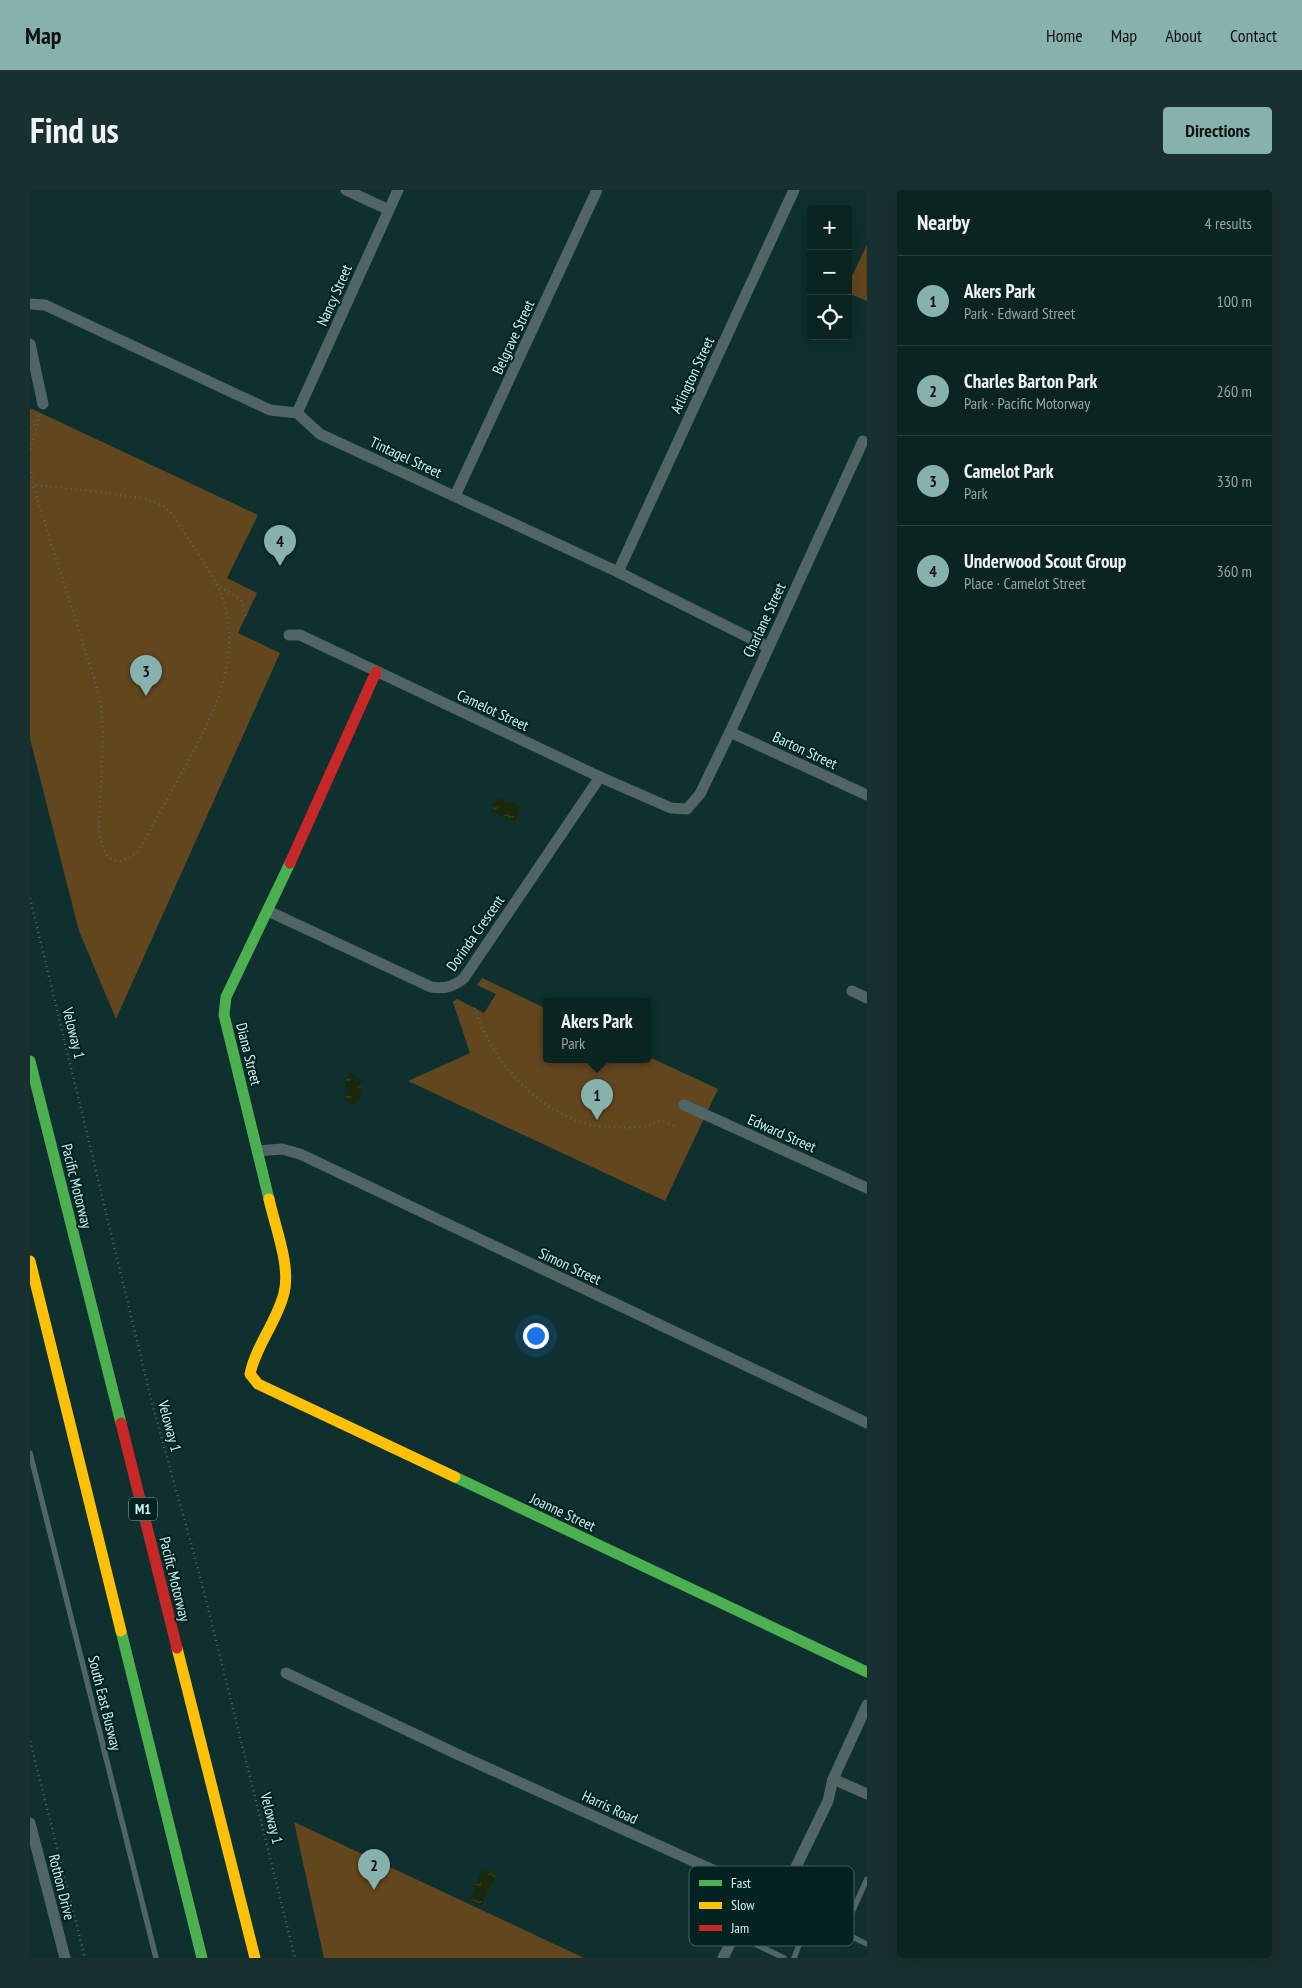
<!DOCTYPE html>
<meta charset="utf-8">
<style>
:root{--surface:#0a2422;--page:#18302f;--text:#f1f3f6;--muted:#99a4a5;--line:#2a4140;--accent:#87b1ad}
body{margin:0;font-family:"PT Sans Narrow",sans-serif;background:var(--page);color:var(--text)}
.controls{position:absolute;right:15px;top:15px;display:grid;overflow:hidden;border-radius:5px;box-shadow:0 5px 20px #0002}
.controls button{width:45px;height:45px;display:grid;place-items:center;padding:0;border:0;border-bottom:1px solid var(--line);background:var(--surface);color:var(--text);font:25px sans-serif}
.you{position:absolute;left:505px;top:1145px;width:18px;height:18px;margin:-12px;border:4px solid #fff;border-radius:50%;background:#1a73e8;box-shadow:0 0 0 8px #1a73e833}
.badge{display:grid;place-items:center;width:32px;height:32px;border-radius:50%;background:var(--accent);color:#111;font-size:16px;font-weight:700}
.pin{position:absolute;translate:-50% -41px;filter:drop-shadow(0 1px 2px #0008)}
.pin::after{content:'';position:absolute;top:26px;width:18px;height:15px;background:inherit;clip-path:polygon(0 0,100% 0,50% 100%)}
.popup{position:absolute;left:513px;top:808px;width:108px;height:65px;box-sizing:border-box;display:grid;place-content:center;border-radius:5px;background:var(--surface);filter:drop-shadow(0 1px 4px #0005);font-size:16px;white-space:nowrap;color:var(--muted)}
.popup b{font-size:19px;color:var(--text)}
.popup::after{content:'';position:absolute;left:50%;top:100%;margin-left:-10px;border:10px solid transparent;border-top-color:var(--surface)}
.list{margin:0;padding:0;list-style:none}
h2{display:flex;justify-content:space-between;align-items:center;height:65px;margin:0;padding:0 20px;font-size:21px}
h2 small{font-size:16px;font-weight:400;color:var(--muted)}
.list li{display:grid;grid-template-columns:32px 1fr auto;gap:15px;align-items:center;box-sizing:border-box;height:90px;padding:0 20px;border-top:1px solid var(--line)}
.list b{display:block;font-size:19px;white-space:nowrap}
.list p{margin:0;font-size:16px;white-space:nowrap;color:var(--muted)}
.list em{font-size:16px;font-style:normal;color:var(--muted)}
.icon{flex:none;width:28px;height:28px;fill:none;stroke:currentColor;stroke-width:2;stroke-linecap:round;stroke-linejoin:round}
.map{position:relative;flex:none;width:837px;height:1768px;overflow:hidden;border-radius:5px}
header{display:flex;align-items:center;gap:30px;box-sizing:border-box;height:70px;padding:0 25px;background:var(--accent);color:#111}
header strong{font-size:24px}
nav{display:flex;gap:28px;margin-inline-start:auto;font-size:18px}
.intro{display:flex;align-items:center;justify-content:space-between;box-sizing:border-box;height:120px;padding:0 30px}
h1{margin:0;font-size:35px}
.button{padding:12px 22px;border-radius:5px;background:var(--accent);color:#111;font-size:18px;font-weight:700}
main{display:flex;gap:30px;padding:0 30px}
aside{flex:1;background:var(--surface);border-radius:5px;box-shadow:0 5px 20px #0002}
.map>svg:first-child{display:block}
.green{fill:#62461e}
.water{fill:url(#water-ripples)}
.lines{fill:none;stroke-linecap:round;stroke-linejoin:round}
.path{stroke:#536765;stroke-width:2.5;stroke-dasharray:1 4;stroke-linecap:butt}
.lane{stroke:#516564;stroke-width:5.5}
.street{stroke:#516564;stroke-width:11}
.fast{stroke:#4caf50;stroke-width:11}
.slow{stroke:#ffc107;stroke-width:11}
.jam{stroke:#c62828;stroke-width:11}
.labels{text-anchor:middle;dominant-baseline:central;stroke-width:4;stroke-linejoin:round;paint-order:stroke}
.shield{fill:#012220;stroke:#8cb6b2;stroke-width:1}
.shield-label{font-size:14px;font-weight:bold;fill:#c8f6f1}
.street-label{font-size:15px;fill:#c8f6f1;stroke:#012220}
.key{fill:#012220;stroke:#3d625f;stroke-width:1}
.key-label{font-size:14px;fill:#c8f6f1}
</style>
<header>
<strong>Map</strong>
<nav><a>Home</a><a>Map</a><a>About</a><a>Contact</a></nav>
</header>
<div class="intro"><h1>Find us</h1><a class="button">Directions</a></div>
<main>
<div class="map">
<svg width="837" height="1768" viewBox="0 0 837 1768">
<defs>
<pattern id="water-ripples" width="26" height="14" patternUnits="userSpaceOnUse" patternTransform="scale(1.25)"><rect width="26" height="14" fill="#1a290b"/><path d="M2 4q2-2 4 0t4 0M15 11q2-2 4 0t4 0" fill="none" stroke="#3a492f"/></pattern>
</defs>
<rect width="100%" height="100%" fill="#0e302e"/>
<g class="green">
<polygon points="837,54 837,111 818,103 818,95"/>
<polygon points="0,218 228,325 197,388 227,403 208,443 250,463 86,829 49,741 0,549"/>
<polygon points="452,788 517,819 517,869 617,869 617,866 688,899 635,1011 378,891 440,863 423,812 427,809 454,823 466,804 447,795"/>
<polygon points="264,1632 554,1768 294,1768"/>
</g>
<g class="water">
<polygon points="468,607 479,613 484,611 491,619 485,632 461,621"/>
<path d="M319,882l10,6c4,9 3,20 -6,27l-12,-7 5,-2 -1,-12z"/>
<polygon points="453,1678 467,1685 451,1716 439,1710"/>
</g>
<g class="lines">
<g class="path">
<polyline points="0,239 5,234 9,224"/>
<polyline points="0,259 11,225"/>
<path d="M0,277l3,18 67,213 3,35 -4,96c3,27 15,45 40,21 14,-25 28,-51 42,-76 28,-51 60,-108 44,-168 -8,-30 -37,-65 -53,-92l-8,-8 -17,-7 -55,-8 -59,-6"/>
<polyline points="186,394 211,410 216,426"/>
<polyline points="0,708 123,1217 169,1382 265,1768"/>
<path d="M445,818c16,56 72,115 132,119 14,1 29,1 42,-2 3,-1 7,-4 11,-4 4,0 10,3 14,5"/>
<polyline points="0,1551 55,1768"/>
</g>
<g class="lane">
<polyline points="0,1263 126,1768"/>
<polyline points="813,1742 837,1689"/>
<polyline points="727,1755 754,1768"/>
<path d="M764,1768c5,-12 11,-37 27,-36l46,22"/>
</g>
<g class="street">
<polyline points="316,0 359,20"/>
<polyline points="0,114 15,115 240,220 267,223 290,244 588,382 738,457"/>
<polyline points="0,154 13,214"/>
<polyline points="267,223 368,0"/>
<polyline points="425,306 567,0"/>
<polyline points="588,382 764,0"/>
<polyline points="259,445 270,445 570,587 641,618 657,619 670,604 700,542 833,251"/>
<polyline points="700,542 837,605"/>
<path d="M238,721l163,76c14,2 22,0 33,-9l136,-201"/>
<polyline points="822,801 837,808"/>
<polyline points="654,915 837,998"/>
<polyline points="228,961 252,959 270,964 837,1233"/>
<polyline points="256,1483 429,1565 727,1700 737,1700 753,1694 765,1679 798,1611 803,1589 837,1515"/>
<polyline points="803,1589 837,1604"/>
<polyline points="0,1633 35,1768"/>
<polyline points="693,1768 727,1700"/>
</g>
<g class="fast">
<polyline points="0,871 91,1233"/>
<polyline points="239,1009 194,825 196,807 260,673"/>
<polyline points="425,1287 837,1482"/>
<polyline points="91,1441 172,1768"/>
</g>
<g class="slow">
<path d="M239,1009c6,28 22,67 15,94 -7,29 -28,52 -34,81l8,10 197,93"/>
<polyline points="0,1071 91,1441"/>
<polyline points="147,1458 225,1768"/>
</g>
<g class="jam">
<polyline points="260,673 346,482"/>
<polyline points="91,1233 147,1458"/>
</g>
</g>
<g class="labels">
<rect class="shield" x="99" y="1307.5" width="28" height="23" rx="4"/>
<g class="shield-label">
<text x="113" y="1319">M1</text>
</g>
<g class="street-label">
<text transform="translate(304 105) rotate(-66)">Nancy Street</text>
<text transform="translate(483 147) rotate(-65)">Belgrave Street</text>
<text transform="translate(662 185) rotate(-65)">Arlington Street</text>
<text transform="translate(376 267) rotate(25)">Tintagel Street</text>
<text transform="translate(734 430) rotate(-65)">Charlane Street</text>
<text transform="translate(463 520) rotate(25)">Camelot Street</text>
<text transform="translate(775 560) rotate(25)">Barton Street</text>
<text transform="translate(445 743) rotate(-55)">Dorinda Crescent</text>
<text transform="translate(44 843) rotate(76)">Veloway 1</text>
<text transform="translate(219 864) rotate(76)">Diana Street</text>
<text transform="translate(752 943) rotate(24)">Edward Street</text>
<text transform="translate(47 996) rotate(76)">Pacific Motorway</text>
<text transform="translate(540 1076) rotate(25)">Simon Street</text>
<text transform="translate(140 1236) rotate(75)">Veloway 1</text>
<text transform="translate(533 1322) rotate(25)">Joanne Street</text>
<text transform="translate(145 1389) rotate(76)">Pacific Motorway</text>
<text transform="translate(75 1513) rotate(76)">South East Busway</text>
<text transform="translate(580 1617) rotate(25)">Harris Road</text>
<text transform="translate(242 1628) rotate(76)">Veloway 1</text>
<text transform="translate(32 1697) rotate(76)">Rothon Drive</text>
</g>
</g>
<rect x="659" y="1676" width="165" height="80" rx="8" class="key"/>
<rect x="669" y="1690" width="23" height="6" fill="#4caf50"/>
<rect x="669" y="1712" width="23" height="7" fill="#ffc107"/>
<rect x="669" y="1735" width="23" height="6" fill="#c62828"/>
<g class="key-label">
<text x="701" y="1698">Fast</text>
<text x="701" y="1720">Slow</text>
<text x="701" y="1743">Jam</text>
</g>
</svg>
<div class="controls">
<button>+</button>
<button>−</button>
<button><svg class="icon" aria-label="locate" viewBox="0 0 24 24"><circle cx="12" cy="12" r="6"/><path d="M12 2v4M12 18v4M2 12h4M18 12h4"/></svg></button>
</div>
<div class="you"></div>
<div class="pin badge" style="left:567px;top:930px">1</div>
<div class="popup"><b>Akers Park</b>Park</div>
<div class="pin badge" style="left:344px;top:1700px">2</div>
<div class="pin badge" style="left:116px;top:506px">3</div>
<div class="pin badge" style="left:250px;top:376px">4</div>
</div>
<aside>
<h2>Nearby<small>4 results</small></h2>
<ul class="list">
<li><span class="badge">1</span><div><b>Akers Park</b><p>Park · Edward Street</p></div><em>100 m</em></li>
<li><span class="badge">2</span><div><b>Charles Barton Park</b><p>Park · Pacific Motorway</p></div><em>260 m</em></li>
<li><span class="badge">3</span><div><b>Camelot Park</b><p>Park</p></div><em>330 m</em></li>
<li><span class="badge">4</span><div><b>Underwood Scout Group</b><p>Place · Camelot Street</p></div><em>360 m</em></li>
</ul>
</aside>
</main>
